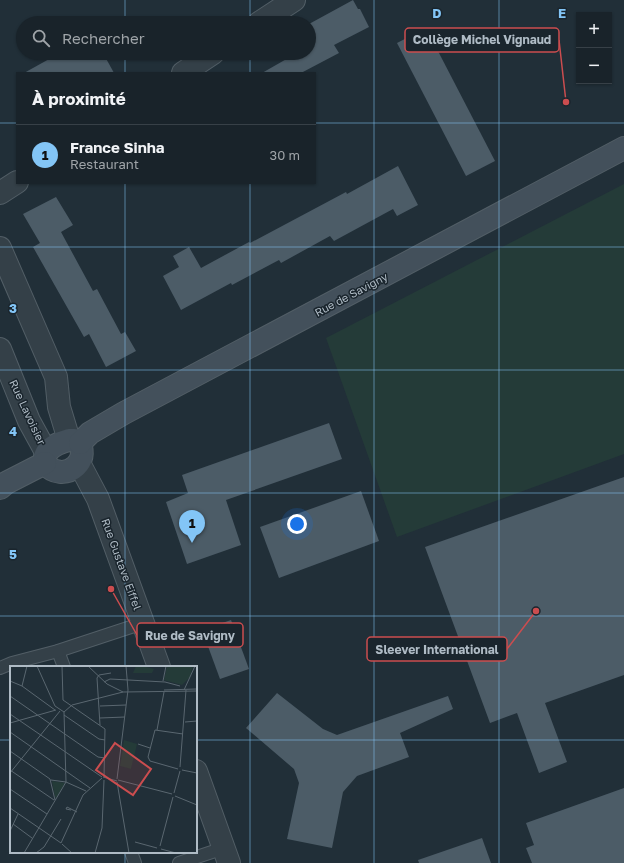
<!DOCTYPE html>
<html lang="fr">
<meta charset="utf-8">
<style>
:root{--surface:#19232a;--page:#262f36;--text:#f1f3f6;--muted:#9fa4a8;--line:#374047;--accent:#83c5f6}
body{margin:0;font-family:"Golos Text",sans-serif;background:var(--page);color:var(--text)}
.controls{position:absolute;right:12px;top:12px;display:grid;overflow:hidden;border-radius:0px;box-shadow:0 1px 3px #0004}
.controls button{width:36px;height:36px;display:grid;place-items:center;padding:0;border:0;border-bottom:1px solid var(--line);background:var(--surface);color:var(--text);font:20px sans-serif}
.you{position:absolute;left:297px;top:524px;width:14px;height:14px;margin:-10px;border:3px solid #fff;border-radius:50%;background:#1a73e8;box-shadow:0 0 0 6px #1a73e833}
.badge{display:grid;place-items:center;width:26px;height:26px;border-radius:50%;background:var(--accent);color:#111;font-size:13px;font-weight:700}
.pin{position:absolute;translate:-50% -33px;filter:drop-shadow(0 1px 2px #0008)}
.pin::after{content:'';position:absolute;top:21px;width:14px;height:12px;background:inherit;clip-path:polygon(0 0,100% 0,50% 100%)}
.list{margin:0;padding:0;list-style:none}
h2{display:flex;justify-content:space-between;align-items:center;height:52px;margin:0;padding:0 16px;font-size:17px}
h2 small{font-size:13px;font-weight:400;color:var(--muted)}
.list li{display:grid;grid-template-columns:26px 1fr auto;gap:12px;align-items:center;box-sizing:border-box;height:60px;padding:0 16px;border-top:1px solid var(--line)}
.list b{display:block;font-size:15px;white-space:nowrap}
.list p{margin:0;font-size:13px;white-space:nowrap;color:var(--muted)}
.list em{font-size:13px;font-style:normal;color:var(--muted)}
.icon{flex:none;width:22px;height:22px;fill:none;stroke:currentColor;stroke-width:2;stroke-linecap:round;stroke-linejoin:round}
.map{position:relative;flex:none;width:624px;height:863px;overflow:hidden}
.search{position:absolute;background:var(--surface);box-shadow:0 1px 3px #0004;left:16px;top:16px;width:300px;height:44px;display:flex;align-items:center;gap:10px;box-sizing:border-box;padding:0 14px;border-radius:22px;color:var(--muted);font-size:15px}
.panel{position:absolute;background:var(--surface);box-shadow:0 1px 3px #0004;left:16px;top:72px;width:300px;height:112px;border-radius:0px}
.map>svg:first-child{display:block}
.green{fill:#243b38}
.building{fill:#4c5c67}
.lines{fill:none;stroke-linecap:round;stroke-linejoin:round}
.lane-casing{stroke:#525e66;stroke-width:14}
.street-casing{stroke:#525e66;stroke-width:24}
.secondary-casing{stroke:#525e66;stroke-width:24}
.lane{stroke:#344048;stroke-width:12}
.street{stroke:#344048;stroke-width:22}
.secondary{stroke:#43505b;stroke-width:22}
.grid{fill:none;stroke:#83c5f6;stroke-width:1;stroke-opacity:0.55}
.labels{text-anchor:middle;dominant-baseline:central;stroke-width:3;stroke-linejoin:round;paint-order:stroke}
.street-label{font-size:11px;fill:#afbbc5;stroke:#1a252d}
.inset-road{fill:none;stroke:#5a6770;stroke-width:1}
.view{fill:#cc4d4f;fill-opacity:0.15;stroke:#cc4d4f;stroke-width:2}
.inset-edge{fill:none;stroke:#afbbc5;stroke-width:2}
.grid-label{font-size:13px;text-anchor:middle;font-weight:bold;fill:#83c5f6;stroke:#1a252d;stroke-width:3;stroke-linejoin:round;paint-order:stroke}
.leader{fill:none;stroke:#cc4d4f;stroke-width:1.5}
.callout-dot{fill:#cc4d4f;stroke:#1a252d;stroke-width:1.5}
.callout{fill:#1a252d;stroke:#cc4d4f;stroke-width:1.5}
.callout-label{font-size:12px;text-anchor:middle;font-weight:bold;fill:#afbbc5}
</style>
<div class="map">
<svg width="624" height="863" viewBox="0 0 624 863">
<rect width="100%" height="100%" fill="#212f38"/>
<polygon class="green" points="624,184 624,454 397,537 326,338"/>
<g class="building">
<polygon points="353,0 358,9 360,9 369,27 334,45 339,53 301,73 262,73 297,53 309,53 309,24"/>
<polygon points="426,28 495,161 466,176 397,43"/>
<polygon points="60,53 103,53 114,73 24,73"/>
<polygon points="398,166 418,205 397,216 393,209 334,241 330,236 281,263 279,260 232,285 231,283 181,310 163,276 179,267 173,256 189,247 201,268 249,242 250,243 346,192 347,194"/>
<polygon points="56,197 73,225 61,232 93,291 97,289 121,334 125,332 136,351 106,367 89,334 84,337 33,247 40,243 23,214"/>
<polygon points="329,423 342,459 226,500 241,545 187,564 166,502 188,493 182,475"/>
<polygon points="624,477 624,675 545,703 567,762 539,773 517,713 490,723 425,547"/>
<polygon points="361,491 379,541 279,578 260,527"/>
<polygon points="231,620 249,669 220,679 202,630"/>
<polygon points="277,693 323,729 337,735 448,696 453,709 400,733 409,757 357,776 343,792 332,848 287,839 299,783 294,769 246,728"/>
<polygon points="624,788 624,863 532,863 526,848 534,845 526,823"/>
<polygon points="482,838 491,863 419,863 418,860"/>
</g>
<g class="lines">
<g class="lane-casing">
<g id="lane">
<polyline points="58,651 64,667"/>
<polyline points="0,668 12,663 58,651 143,623"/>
<polyline points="131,852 135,863"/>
<polyline points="179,863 224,848"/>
</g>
</g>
<g class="street-casing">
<g id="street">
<polyline points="259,23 294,0"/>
<polyline points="183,73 213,53"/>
<polyline points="0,193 17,182"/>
<polyline points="0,248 56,377 59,407 69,440"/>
<polyline points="0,349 29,421 46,452"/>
<polyline points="79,463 98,499 159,667"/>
<polyline points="196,771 229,863"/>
</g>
</g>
<g class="secondary-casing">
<g id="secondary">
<path d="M69,440h5l6,3c3,9 3,16 -4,23 -20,19 -55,-13 -7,-26z"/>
<polyline points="80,443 90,433 124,413 624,148"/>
<polyline points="0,488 6,483 45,463"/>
</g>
</g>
<use href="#lane" class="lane"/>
<use href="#street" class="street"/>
<use href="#secondary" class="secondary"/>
</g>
<path class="grid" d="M125,0v23M250,0v23M374,0v863M499,0v863M125,53v20M250,53v20M0,123h17M315,123h309M125,183v484M250,183v680M0,247h624M0,370h624M0,493h624M0,616h624M0,740h11M196,740h428M125,852v11"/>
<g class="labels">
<g class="street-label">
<text transform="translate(351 294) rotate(-28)">Rue de Savigny</text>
<text transform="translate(28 412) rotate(65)">Rue Lavoisier</text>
<text transform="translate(122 564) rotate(70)">Rue Gustave Eiffel</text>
</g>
</g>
<g transform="translate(10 666)">
<rect width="187" height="187" fill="#212f38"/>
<path d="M126,0h7l11,3 -2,4h-19zM157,0h26l-3,11 -8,8 -18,-5zM114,74l13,4 -6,25 -11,-3zM42,115l13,2 -9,15 -1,-1z" fill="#243b38"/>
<path class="inset-road" d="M27,0l18,40 9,6M52,0l1,34 42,29 -1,48M78,0l19,18 16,8 74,-1M0,15l12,5 33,24M153,15l3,-15M94,16l6,-3 55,3 15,4M12,20l5,-20M154,24l32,-1M174,24l11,-24M0,30l88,61 7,1M90,40l26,-1M54,46l8,-7 51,-13M0,48l92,63M54,49l35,24 6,1M90,52l25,-1M175,56l12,-1M0,57l46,-13M90,59l-3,-47 2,-3 12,-2M147,64l7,-38M0,66l80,56M128,78l12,4M0,85l40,28 5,21M170,101l6,-77M168,103l-28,-8 -2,-4 7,-27 28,4M0,104l44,30M172,104l15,3M0,107l50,-62M93,111l14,4M107,113l11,-89 -2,-24M41,114l15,2 20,9M108,114l54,14M107,116l12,71M0,123l37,25M164,127l6,-22M165,130l22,9M0,142l51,35M61,144l-5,-1 1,-2 10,5M3,158l19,14M0,165l8,-17M125,176l22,6M51,177l22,-48 19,-17M52,178l10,9M150,180l13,-49M151,183l15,4M14,187l42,-71 -2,-70M26,187l8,-6 17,-28M85,187l7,-25 2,-48"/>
<path class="view" d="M105,77l36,26 -18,26 -37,-25z"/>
<rect width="187" height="187" class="inset-edge"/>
</g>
<g class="grid-label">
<text x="437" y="18">D</text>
<text x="562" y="18">E</text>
<text x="13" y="313">3</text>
<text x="13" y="436">4</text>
<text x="13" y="559">5</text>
</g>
<path class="leader" d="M566 102L559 40M111 589L137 635M536 611L507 649"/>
<g class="callout-dot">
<circle cx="566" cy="102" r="4"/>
<circle cx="111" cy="589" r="4"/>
<circle cx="536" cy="611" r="4"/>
</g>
<g class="callout">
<rect x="405" y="28" width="154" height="24" rx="4"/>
<rect x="137" y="623" width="106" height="24" rx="4"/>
<rect x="367" y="637" width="140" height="24" rx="4"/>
</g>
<g class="callout-label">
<text x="482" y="44">Collège Michel Vignaud</text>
<text x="190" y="640">Rue de Savigny</text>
<text x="437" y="654">Sleever International</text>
</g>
</svg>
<div class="controls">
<button>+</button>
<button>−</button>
</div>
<div class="you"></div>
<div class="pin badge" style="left:192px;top:543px">1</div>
<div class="search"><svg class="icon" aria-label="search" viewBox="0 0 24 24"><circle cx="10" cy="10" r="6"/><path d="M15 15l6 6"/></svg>Rechercher</div>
<section class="panel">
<h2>À proximité<small></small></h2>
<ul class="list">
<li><span class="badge">1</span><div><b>France Sinha</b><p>Restaurant</p></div><em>30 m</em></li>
</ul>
</section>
</div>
